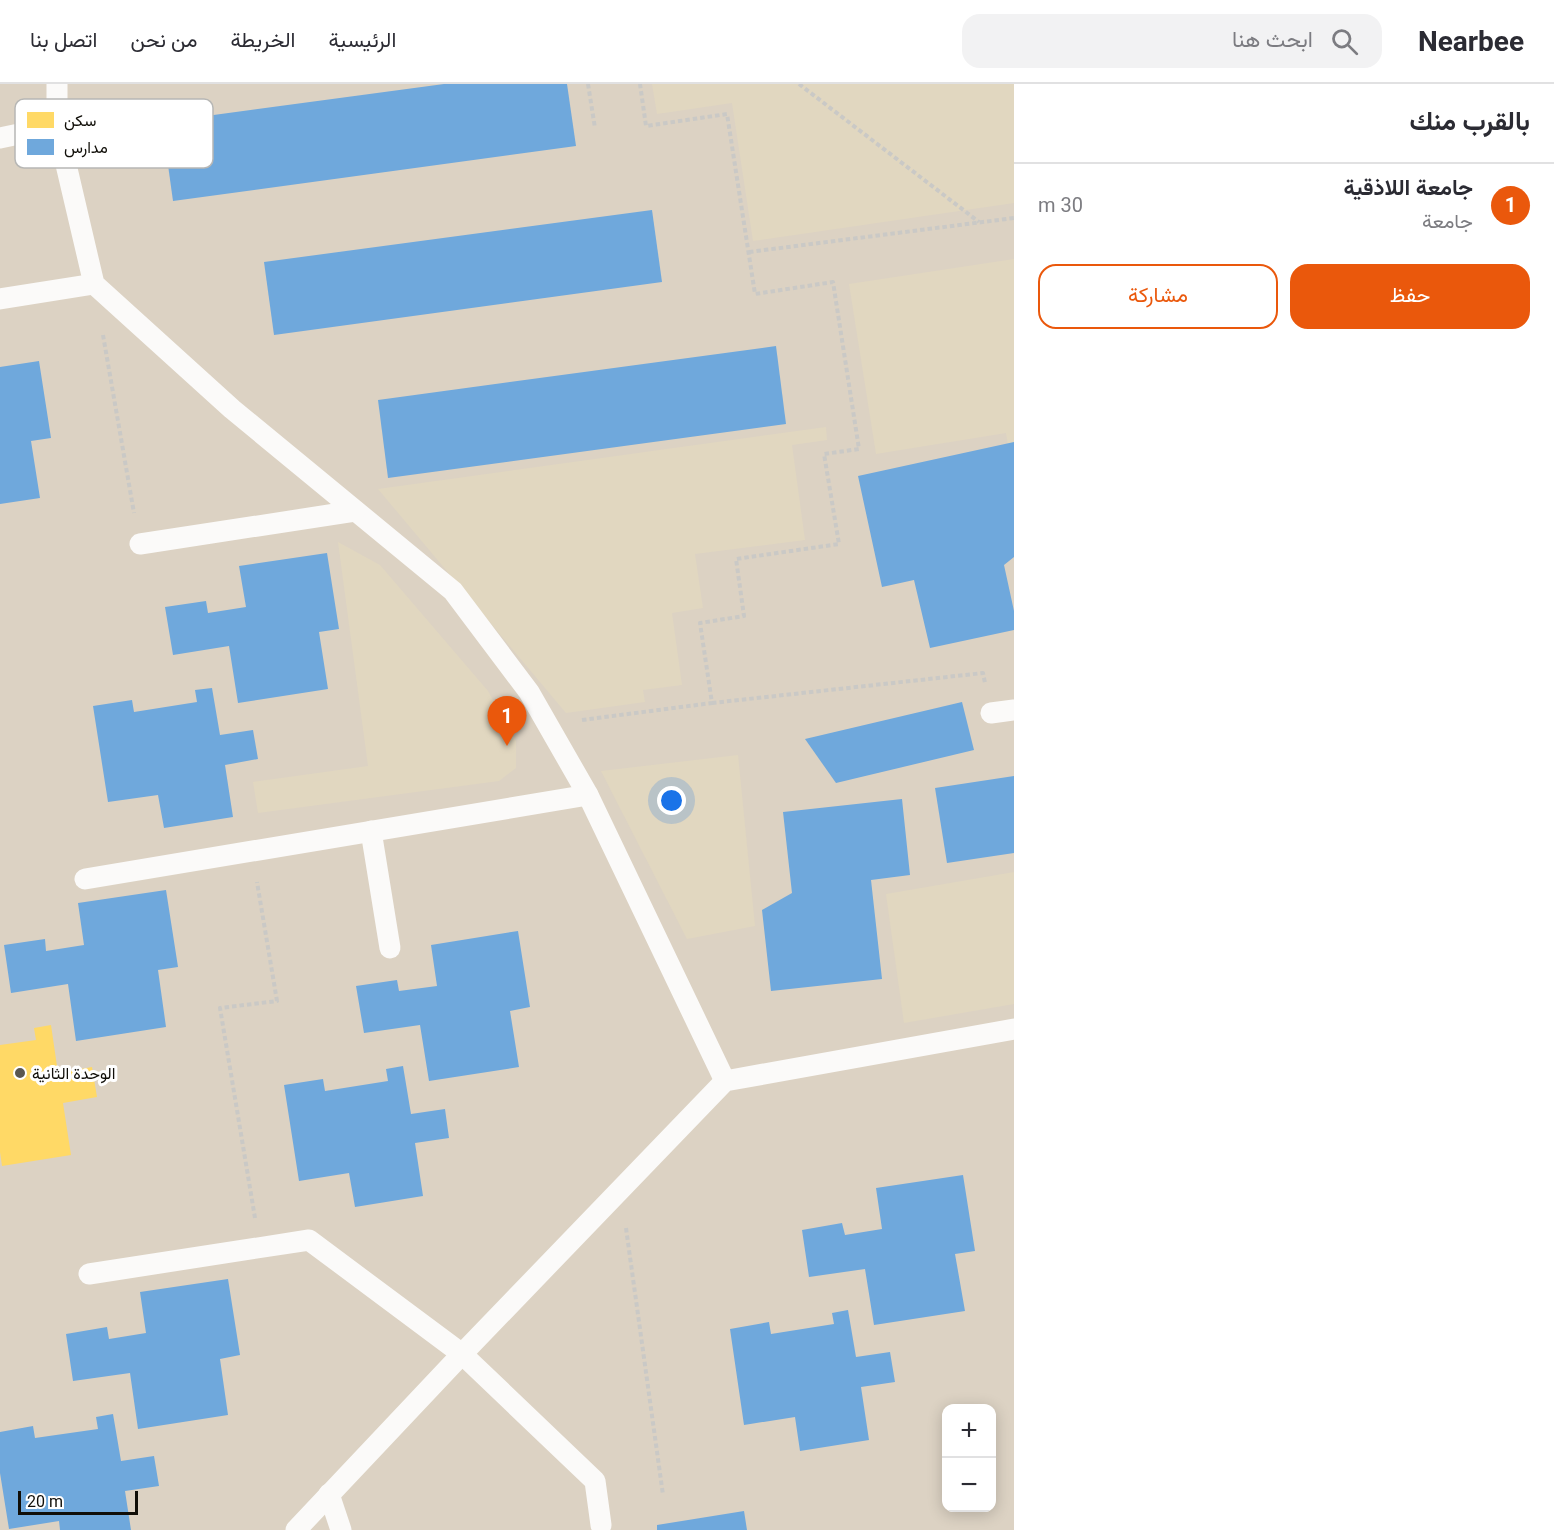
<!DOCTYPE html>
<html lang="ar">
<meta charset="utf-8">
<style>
:root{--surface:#fff;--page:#f2f2f3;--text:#2b2b33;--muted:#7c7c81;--line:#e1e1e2;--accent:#ea580c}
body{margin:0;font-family:Roboto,Vazirmatn,sans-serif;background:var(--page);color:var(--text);direction:rtl}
.controls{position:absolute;right:18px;bottom:18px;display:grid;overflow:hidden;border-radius:12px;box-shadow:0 3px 15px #0003}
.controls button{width:54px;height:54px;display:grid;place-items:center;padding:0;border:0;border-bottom:2px solid var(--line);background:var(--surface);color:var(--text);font:30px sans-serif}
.scale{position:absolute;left:18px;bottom:15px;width:120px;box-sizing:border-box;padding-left:6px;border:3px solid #100e08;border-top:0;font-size:16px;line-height:21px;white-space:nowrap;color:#100e08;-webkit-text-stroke:4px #fff;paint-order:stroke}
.you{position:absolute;left:672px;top:717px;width:21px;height:21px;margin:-15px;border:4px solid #fff;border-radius:50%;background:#1a73e8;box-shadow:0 0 0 9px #1a73e833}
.badge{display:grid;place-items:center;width:39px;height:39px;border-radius:50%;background:var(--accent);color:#fff;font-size:20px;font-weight:700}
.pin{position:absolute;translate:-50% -50px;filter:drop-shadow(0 2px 3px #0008)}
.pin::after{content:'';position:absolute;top:32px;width:21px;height:18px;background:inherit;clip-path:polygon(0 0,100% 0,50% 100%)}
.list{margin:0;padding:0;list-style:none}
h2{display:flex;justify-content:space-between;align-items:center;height:78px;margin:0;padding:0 24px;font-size:26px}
h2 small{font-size:20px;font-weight:400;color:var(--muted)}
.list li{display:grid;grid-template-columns:39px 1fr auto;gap:18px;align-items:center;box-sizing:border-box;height:84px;padding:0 24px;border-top:2px solid var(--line)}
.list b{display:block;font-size:22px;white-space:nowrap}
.list p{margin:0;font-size:20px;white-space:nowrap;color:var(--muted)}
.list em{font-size:20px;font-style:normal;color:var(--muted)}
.actions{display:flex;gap:12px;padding:18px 24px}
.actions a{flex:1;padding:14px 0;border:2px solid var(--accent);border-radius:18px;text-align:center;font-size:21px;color:var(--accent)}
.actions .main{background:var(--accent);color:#fff}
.icon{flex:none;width:33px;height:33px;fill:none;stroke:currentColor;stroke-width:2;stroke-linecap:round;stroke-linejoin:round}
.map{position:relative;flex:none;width:1014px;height:1446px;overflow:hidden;direction:ltr}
header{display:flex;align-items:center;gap:36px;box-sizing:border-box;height:84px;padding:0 30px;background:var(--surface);border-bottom:2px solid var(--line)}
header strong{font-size:28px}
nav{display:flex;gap:33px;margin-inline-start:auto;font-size:21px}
.search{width:420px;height:54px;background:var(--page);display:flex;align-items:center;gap:15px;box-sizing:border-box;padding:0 21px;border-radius:18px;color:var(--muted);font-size:22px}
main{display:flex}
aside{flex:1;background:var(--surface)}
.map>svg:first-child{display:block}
.education{fill:#dcd2c3;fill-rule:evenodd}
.green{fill:#e1d7c0}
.homes{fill:#ffd966}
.schools{fill:#6fa8dc}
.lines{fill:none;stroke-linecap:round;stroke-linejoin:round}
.path{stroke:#cac9c6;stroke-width:4;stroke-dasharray:4.5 3;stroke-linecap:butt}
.lane{stroke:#fbfaf9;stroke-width:21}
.poi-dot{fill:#5a5750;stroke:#fff;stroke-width:2}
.labels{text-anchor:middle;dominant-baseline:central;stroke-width:6;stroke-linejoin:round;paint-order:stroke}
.poi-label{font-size:16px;fill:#100e08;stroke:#fff;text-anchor:start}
.key{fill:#fff;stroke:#b7b7b5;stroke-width:1.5}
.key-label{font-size:16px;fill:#100e08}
</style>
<header>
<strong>Nearbee</strong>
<div class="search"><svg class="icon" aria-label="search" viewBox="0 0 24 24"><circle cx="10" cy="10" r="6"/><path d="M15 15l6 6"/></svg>ابحث هنا</div>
<nav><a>الرئيسية</a><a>الخريطة</a><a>من نحن</a><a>اتصل بنا</a></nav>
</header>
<main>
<aside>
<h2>بالقرب منك<small></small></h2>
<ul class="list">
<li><span class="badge">1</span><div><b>جامعة اللاذقية</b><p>جامعة</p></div><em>30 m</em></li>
</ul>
<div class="actions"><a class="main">حفظ</a><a>مشاركة</a></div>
</aside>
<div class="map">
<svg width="1014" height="1446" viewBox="0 0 1014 1446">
<rect width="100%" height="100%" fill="#e3dfd5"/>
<path class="education" d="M0,0h1014v1446h-1014zM946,1324h46v100h-46z"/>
<g class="green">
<polygon points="652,0 1014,0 1014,119 753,157 732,19 657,30"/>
<polygon points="1014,175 1014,400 1006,349 876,370 849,200"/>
<polygon points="826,343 827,356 792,361 805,456 695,470 703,524 672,529 682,601 643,606 645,618 566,629 378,405"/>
<polygon points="338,458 380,481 488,607 516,657 516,684 499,697 258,729 253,698 368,682"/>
<polygon points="738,671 755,842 687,855 601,687"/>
<polygon points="1014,788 1014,920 904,939 886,810"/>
</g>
<polygon class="homes" points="51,941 58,989 92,983 97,1013 63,1019 71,1071 2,1082 0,1068 0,961 36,956 34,944"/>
<g class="schools">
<polygon points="444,0 567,0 576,62 173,117 162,38"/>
<polygon points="652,126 662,198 274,251 264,178"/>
<polygon points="776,262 786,340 388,394 378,316"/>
<polygon points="39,277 51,354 31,357 40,414 0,420 0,283"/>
<polygon points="1014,358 1014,473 1004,481 1014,527 1014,546 930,564 914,496 882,503 858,392"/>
<polygon points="327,469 339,545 319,548 328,605 238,619 229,562 173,571 165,523 206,517 208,529 246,523 239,482"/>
<polygon points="212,604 220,651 253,646 258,675 225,681 233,733 164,744 158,711 108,718 93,622 132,616 134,628 197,618 195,606"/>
<polygon points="962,618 974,666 836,699 805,655"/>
<polygon points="1014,692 1014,769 947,779 935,704"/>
<polygon points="902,715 910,791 871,796 882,895 771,907 762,826 792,809 783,728"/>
<polygon points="166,806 178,883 158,886 166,943 76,957 68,900 11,909 4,861 45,855 46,867 84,861 78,819"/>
<polygon points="518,847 530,923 510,927 519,983 429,997 420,941 364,949 356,902 397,896 399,907 437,902 431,861"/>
<polygon points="403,982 411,1030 445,1025 449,1054 415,1059 423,1112 355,1123 349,1089 299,1097 284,1001 323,995 325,1007 388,997 386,985"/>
<polygon points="963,1091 975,1167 955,1170 965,1227 874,1241 865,1185 809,1193 802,1146 842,1139 845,1151 882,1145 876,1104"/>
<polygon points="228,1195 240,1271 220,1275 228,1331 138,1345 130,1289 73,1297 66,1250 107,1243 109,1255 146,1249 140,1208"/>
<polygon points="848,1226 856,1273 890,1268 895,1298 861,1303 869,1356 800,1367 795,1333 744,1341 730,1245 769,1238 771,1250 834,1240 832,1229"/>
<polygon points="113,1330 121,1377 154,1372 159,1402 125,1407 131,1446 60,1446 59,1437 9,1445 0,1389 0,1348 33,1342 35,1354 98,1345 96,1333"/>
<polygon points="744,1427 747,1446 657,1446 657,1441"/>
</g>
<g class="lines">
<g class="path">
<polyline points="588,0 595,44"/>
<polyline points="799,0 979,138"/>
<polyline points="749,168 1014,134"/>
<polyline points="103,251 134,429"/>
<polyline points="712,619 983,589 985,599"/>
<polyline points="582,636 712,619 700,539 744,532 736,475 839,460 824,370 859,365 833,198 755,210 727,30 646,42 640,0"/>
<polyline points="255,1134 220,924 277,917 257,798"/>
<polyline points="626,1144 663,1411"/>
</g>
<g class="lane">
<polyline points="57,0 57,42 94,200 232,325 453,507 529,608 588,711 725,997"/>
<polyline points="0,54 57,42"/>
<polyline points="0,215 94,200"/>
<polyline points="140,460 355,427"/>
<polyline points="991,629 1014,626"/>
<polyline points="371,747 390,864"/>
<polyline points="85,795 588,711"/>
<polyline points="89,1190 309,1156 462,1270 595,1397 601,1441"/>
<polyline points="329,1410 341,1446"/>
<polyline points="296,1446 462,1270 725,997 1014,945"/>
</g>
</g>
<circle class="poi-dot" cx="20" cy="989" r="6"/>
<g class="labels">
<g class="poi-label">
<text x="32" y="989">الوحدة الثانية</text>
</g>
</g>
<rect x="15" y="15" width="198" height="69" rx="9" class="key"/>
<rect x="27" y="28" width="27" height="16" fill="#ffd966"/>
<rect x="27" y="55" width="27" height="16" fill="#6fa8dc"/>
<g class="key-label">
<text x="64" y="42">سكن</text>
<text x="64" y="69">مدارس</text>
</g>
</svg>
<div class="controls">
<button>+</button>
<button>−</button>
</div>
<div class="scale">20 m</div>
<div class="you"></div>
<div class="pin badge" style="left:507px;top:662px">1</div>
</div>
</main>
